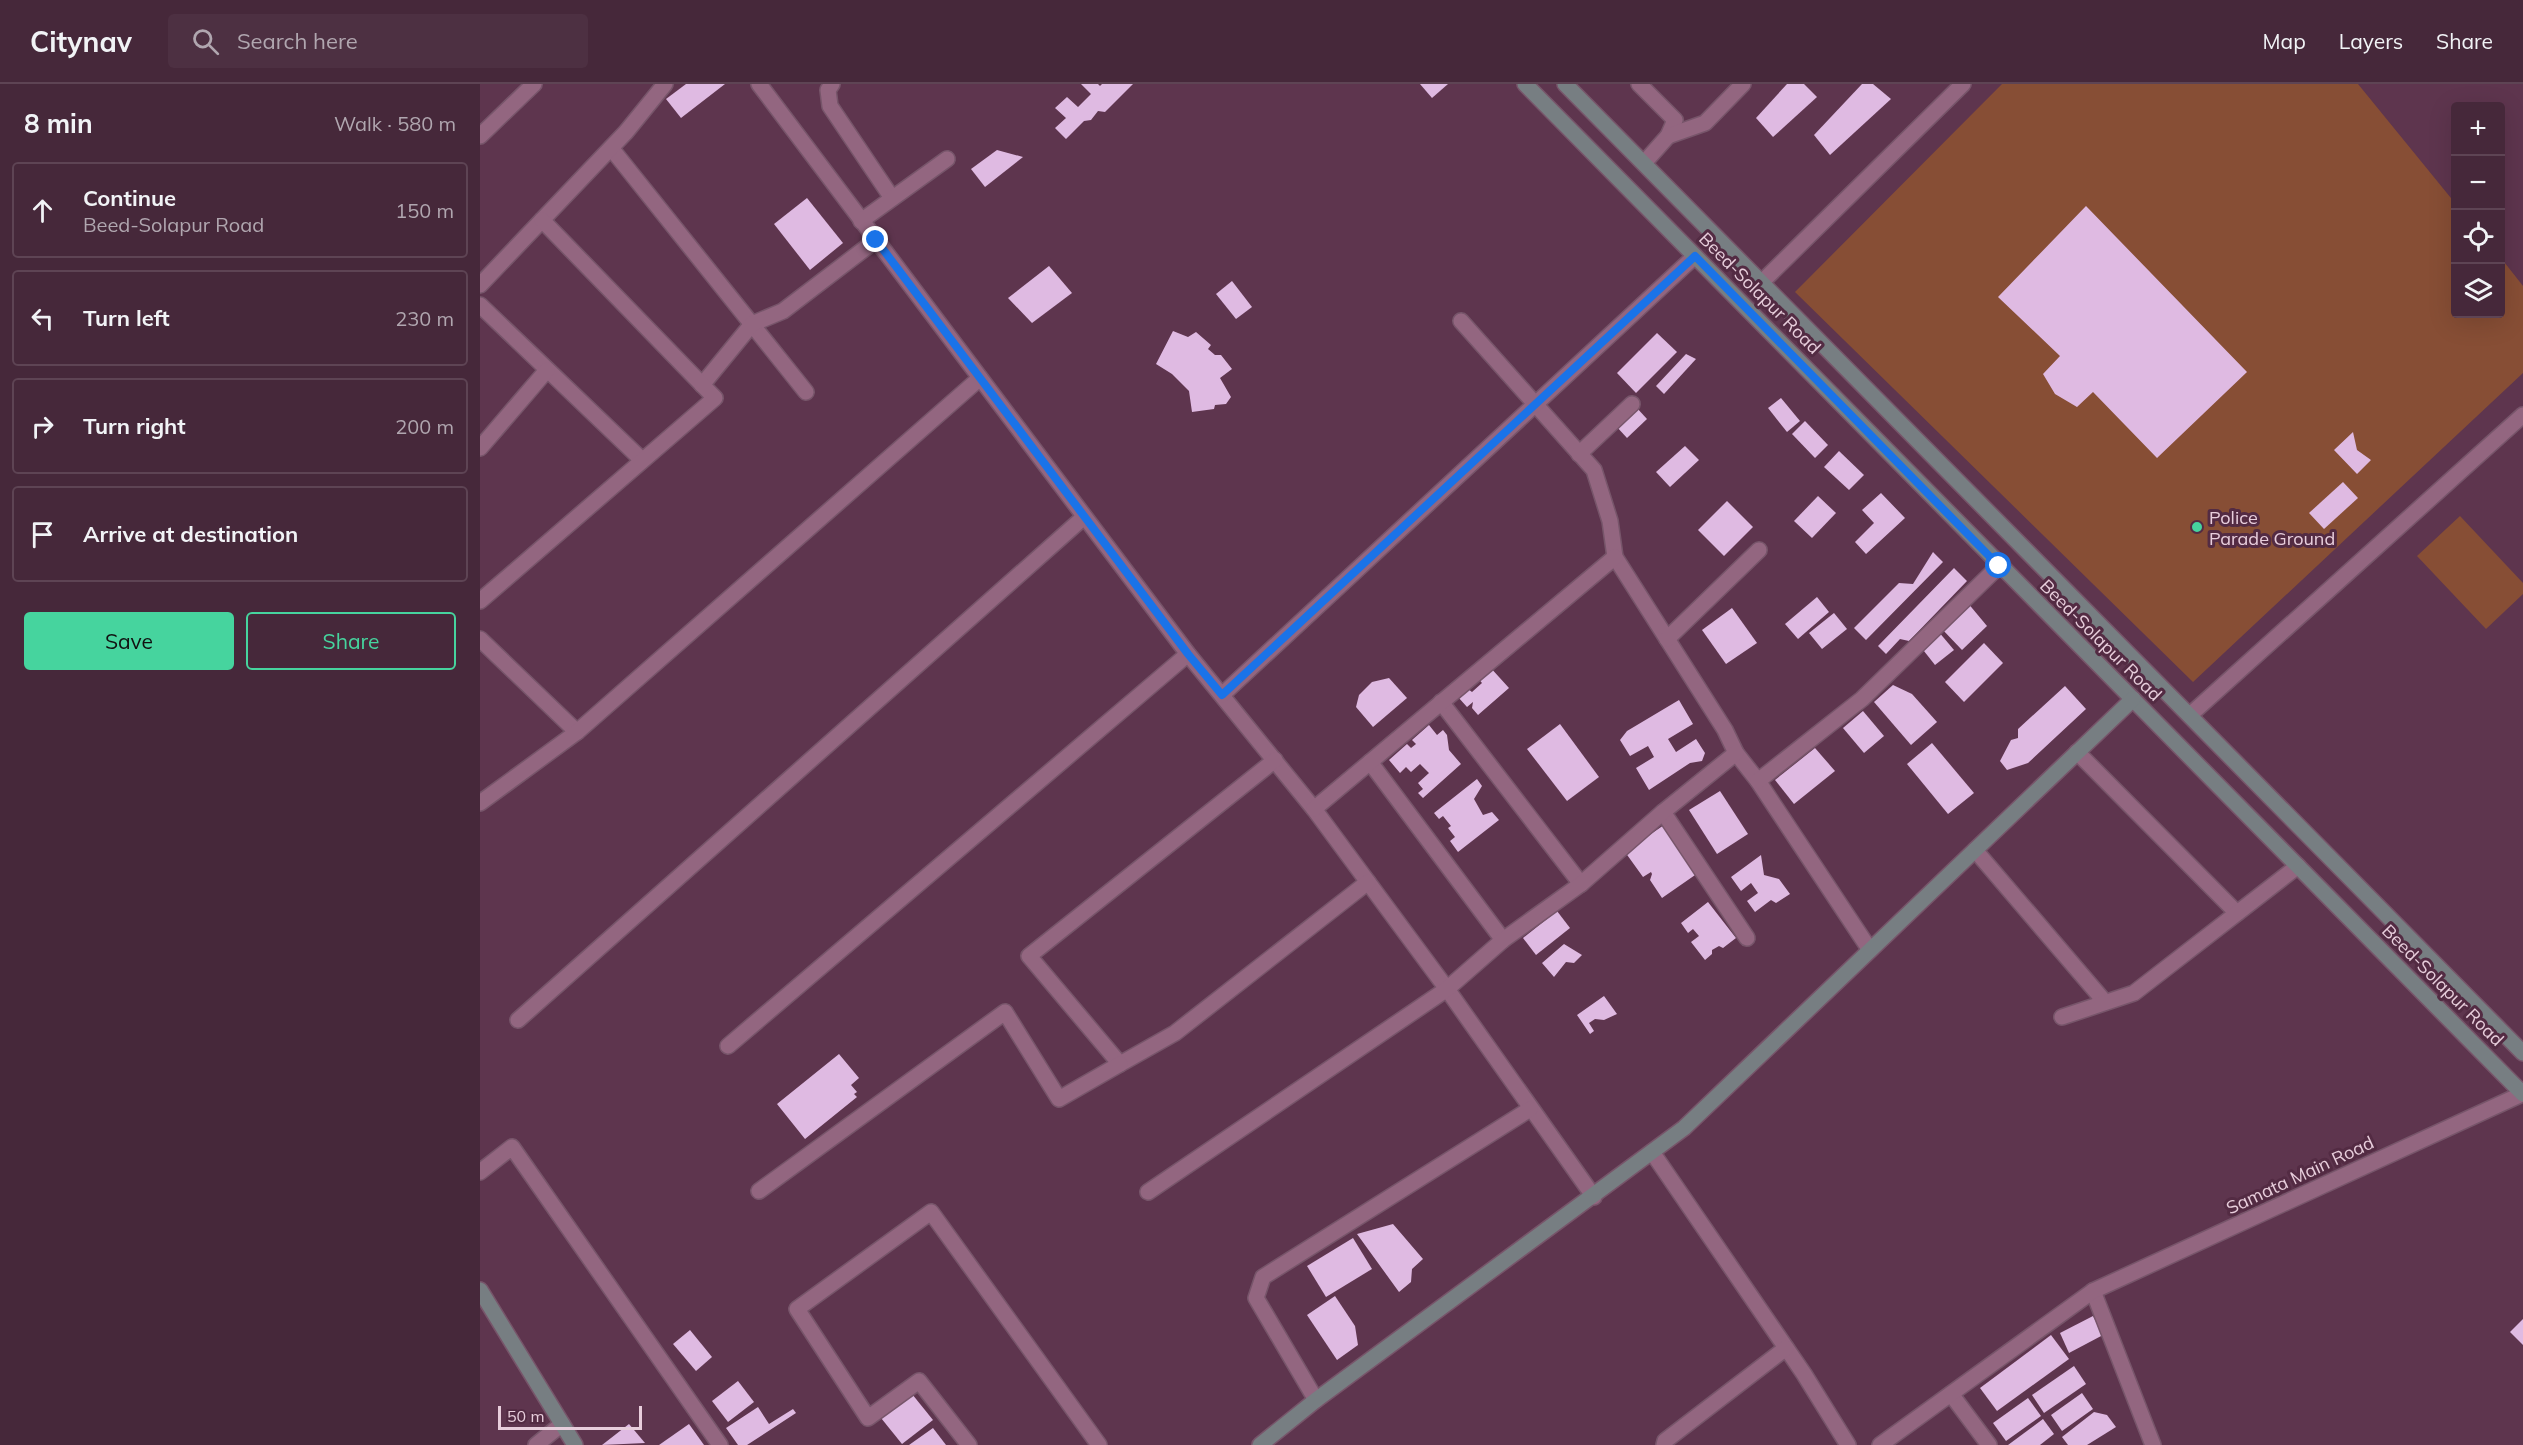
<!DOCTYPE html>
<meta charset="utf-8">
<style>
:root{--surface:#46283a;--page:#4d3042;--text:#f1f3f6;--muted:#b0a6af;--line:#5e4454;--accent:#46d49e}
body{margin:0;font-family:Mulish,sans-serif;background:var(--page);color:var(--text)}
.controls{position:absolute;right:18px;top:18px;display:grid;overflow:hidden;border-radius:6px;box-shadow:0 6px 24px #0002}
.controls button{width:54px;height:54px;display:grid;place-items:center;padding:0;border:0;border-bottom:2px solid var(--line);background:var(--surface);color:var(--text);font:30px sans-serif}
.scale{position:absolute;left:18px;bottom:15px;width:144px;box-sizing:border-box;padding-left:6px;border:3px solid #e8cedc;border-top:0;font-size:16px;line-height:21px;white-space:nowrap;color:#e8cedc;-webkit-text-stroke:4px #532b43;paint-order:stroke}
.stop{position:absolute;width:18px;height:18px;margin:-14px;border:4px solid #1a73e8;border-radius:50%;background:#fff}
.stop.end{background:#1a73e8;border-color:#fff;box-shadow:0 2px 6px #0008}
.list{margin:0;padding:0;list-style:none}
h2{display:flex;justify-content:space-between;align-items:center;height:78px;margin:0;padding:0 24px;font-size:26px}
h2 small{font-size:20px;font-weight:400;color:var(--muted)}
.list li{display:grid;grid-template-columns:39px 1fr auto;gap:18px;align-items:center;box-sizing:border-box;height:96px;margin:0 12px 12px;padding:0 12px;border:2px solid var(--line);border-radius:6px}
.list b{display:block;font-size:22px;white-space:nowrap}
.list p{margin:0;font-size:20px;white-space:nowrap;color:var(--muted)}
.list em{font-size:20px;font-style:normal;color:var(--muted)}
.actions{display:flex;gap:12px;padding:18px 24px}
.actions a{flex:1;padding:14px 0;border:2px solid var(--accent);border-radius:6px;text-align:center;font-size:21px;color:var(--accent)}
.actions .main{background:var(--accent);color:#111}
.icon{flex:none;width:33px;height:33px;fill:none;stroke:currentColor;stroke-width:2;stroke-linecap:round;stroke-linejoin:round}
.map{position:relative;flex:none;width:2043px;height:1361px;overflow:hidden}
header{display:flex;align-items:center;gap:36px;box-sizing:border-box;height:84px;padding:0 30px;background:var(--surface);border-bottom:2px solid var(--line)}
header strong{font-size:28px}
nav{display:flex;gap:33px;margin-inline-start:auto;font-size:21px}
.search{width:420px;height:54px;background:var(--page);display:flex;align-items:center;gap:15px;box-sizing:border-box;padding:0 21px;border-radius:6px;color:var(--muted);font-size:22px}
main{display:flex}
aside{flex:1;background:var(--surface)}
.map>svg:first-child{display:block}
.green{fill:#874e35}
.building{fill:#dfbae2}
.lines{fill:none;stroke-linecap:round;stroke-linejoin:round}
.street-casing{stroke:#77556a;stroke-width:18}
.secondary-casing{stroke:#77556a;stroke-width:18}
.street{stroke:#936680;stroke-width:15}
.secondary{stroke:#777e82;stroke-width:15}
.route{stroke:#1a73e8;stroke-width:8}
.poi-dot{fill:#46d49e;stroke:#532b43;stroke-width:2}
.labels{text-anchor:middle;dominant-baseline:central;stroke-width:6;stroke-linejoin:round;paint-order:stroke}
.street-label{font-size:18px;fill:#e8cedc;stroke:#532b43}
.poi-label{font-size:18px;fill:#e8cedc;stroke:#532b43;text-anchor:start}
</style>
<header>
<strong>Citynav</strong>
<div class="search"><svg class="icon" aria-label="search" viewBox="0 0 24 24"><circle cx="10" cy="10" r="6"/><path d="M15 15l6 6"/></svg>Search here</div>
<nav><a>Map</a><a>Layers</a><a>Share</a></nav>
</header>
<main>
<aside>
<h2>8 min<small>Walk · 580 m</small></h2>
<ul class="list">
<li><svg class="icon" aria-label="ahead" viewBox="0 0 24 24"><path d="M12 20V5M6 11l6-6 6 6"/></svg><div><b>Continue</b><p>Beed-Solapur Road</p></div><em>150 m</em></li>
<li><svg class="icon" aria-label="left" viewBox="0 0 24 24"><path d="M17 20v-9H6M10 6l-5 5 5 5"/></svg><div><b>Turn left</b></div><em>230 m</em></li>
<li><svg class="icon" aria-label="right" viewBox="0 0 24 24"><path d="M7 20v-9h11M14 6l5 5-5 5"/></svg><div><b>Turn right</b></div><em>200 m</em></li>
<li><svg class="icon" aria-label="arrive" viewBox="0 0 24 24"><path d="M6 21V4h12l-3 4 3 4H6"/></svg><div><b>Arrive at destination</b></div></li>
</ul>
<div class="actions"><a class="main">Save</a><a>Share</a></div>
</aside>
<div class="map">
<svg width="2043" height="1361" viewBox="0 0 2043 1361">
<rect width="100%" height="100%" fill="#5e354e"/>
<g class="green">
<polygon points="1522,0 1878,0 1975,119 1976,230 2020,230 2021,174 2043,202 2043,289 1713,598 1315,208"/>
<polygon points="1980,432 2043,499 2043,510 2006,545 1937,472"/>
</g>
<g class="building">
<polygon points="206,0 245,0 201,34 186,15"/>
<polygon points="601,0 618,0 620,2 622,0 653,0 625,28 618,27 611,36 604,37 586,55 575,44 586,34 575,24 587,13 598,23 611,10"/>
<polygon points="940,0 968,0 952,14"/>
<polygon points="1307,0 1324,0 1337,13 1293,53 1276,34"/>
<polygon points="1382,0 1393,0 1411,15 1350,71 1334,51"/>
<polygon points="517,66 543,73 505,103 491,85"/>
<polygon points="327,114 363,159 330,186 294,140"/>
<polygon points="1606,122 1767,288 1677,374 1613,308 1597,323 1575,310 1563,290 1580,272 1518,213"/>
<polygon points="569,182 592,209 552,239 528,214"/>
<polygon points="752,197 772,223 756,235 736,210"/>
<polygon points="693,247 708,253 716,248 731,261 728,265 735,271 741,271 752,285 740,294 751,313 746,320 735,321 734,325 712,328 709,307 692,290 676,280"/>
<polygon points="1177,249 1197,268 1156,309 1137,289"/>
<polygon points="1206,270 1216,275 1184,310 1176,302"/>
<polygon points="1301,314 1320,337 1307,348 1288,324"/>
<polygon points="1156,323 1167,335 1147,354 1136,342"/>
<polygon points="1325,337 1348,361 1335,374 1312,350"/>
<polygon points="1873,348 1877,366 1891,376 1877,390 1854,366"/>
<polygon points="1205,362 1219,376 1190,403 1176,388"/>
<polygon points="1359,367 1384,391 1369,406 1344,383"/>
<polygon points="1863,398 1878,414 1844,445 1829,429"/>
<polygon points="1401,409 1425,434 1386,470 1375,458 1394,439 1382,426"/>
<polygon points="1338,412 1356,429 1332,454 1314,437"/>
<polygon points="1247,417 1273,443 1244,472 1218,446"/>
<polygon points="1453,468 1463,478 1386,556 1374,544 1419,499 1433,500"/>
<polygon points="1474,484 1487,497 1429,557 1420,555 1406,570 1398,562"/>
<polygon points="1337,513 1349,528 1318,555 1305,540"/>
<polygon points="1487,518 1507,542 1482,566 1461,544"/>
<polygon points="1252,524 1277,559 1246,580 1222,546"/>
<polygon points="1354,529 1367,545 1342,565 1329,549"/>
<polygon points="1458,547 1474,566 1455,581 1440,562"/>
<polygon points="1504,559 1523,579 1484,618 1465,598"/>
<polygon points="1009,582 1029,604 998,631 992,624 993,618 987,623 978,613 988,605 992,608 1002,599 997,593"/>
<polygon points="909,594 927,614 893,643 876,623 879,611 892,598"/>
<polygon points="1413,601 1432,610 1457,638 1431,661 1394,618"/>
<polygon points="1585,602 1606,625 1548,679 1527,686 1520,677 1531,656 1538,654 1538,645"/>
<polygon points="1199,616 1213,640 1188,655 1196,668 1216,655 1225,669 1222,677 1210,679 1169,706 1156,684 1174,673 1168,662 1150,672 1140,656 1147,647"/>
<polygon points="1383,627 1404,652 1384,669 1363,644"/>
<polygon points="1080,640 1119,693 1087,717 1047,665"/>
<polygon points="949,641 957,651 963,646 967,651 969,666 981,680 943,714 938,709 943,705 938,699 949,689 940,680 931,688 926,683 920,689 909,676 927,660 931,664 936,660 932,656"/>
<polygon points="1452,659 1494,709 1468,730 1427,680"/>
<polygon points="1335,664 1355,687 1314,720 1295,696"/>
<polygon points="997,695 1002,702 994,715 1003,731 1012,728 1019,736 978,768 970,757 975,753 968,744 971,742 963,732 959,735 954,729"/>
<polygon points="1240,707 1268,750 1237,770 1209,726"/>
<polygon points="1184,741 1218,789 1182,814 1170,796 1172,790 1171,788 1163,793 1145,768"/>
<polygon points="1281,771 1284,791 1299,795 1310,810 1296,819 1291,816 1275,828 1267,817 1278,809 1271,799 1261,807 1251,793"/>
<polygon points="1228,818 1256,854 1243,864 1239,862 1232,866 1232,870 1225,876 1211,858 1219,852 1213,845 1208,849 1201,839"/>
<polygon points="1077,827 1090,844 1056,871 1043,854"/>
<polygon points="1084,860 1102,871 1094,879 1086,878 1074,893 1062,879"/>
<polygon points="1124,912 1137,930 1124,936 1115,935 1109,939 1114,947 1110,950 1097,931"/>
<polygon points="359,970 379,994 371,1001 377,1008 374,1010 377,1013 325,1055 297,1020"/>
<polygon points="913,1140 943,1175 932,1185 931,1198 919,1208 877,1150"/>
<polygon points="873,1154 892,1185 846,1213 827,1182"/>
<polygon points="855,1212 875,1242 878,1261 857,1276 827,1231"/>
<polygon points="1613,1232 1623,1251 1589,1269 1580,1249"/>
<polygon points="2043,1235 2043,1261 2030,1248"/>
<polygon points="210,1246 232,1273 216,1287 193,1260"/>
<polygon points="1571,1251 1589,1275 1517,1327 1500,1304"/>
<polygon points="1594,1282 1606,1300 1564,1329 1552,1311"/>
<polygon points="258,1297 274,1318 248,1338 232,1317"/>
<polygon points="1602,1309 1613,1325 1582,1347 1571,1331"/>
<polygon points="432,1310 453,1336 422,1360 401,1334"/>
<polygon points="1548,1314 1561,1332 1526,1357 1513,1339"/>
<polygon points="278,1323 289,1340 313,1325 316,1329 267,1361 258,1361 246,1344"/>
<polygon points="1614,1328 1627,1331 1636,1343 1607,1361 1588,1361 1582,1353"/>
<polygon points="1563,1335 1574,1350 1560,1361 1528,1361"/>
<polygon points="149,1340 165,1359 122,1361"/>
<polygon points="209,1340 224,1361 179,1361"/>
<polygon points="453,1344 466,1361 429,1361"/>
</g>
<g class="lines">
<g class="street-casing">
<g id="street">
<polyline points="279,0 708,570 834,725 967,905 1114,1113"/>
<polyline points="352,0 348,6 350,22 412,114"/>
<polyline points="1159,0 1195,36 1188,52 1164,79"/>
<polyline points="0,52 54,0"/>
<polyline points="1188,52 1225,39 1263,0"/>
<polyline points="131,64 326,308"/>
<polyline points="381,137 467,75"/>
<polyline points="1282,198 1483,0"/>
<polyline points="0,201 146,48 185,0"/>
<polyline points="0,221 162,376"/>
<polyline points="981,237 1114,386 1130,437 1135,473 1245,646 1256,669 1278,697 1390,866"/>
<polyline points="222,301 272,240 303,227 396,156"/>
<polyline points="0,364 67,286"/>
<polyline points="1099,370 1152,320"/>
<polyline points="0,517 235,314 62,136"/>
<polyline points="0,555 97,648"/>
<polyline points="1187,555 1279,466"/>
<polyline points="742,611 1215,172"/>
<polyline points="961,618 1101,800"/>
<polyline points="1710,631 2043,331"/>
<polyline points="1597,668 1757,829"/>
<polyline points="795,676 549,872 640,980 695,949 888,798"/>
<polyline points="890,678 1023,856"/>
<polyline points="1278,697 1382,615 1519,482"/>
<polyline points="0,719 97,648 500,294"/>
<polyline points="834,725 1135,473"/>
<polyline points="1183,728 1267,854"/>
<polyline points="1495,766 1625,918"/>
<polyline points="1582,933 1654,909 1818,782"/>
<polyline points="38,936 604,433"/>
<polyline points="248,962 708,570"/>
<polyline points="1172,1068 1324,1290 1368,1361"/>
<polyline points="0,1088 32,1063 240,1361"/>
<polyline points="279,1107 525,928 579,1015 640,980"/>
<polyline points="668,1108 967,905 1023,856 1101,800 1183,728 1256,669"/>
<polyline points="1613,1207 1673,1361"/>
<polyline points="1471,1310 1509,1361"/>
<polyline points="836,1316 776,1214 783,1193 1050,1025"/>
<polyline points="56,1361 82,1340"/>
<polyline points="489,1361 439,1297 388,1334 317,1225 451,1128 619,1361"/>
<polyline points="1184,1361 1185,1357 1306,1264"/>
<polyline points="1400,1361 1613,1207 2042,1010"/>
</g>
</g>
<g class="secondary-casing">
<g id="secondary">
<polyline points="1045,0 2043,1010"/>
<polyline points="1085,0 2043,969"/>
<polyline points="0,1206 95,1361"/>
<polyline points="780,1361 836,1316 1204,1044 1653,615"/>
</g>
</g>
<use href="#street" class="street"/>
<use href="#secondary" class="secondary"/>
</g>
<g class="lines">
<polyline class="route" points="396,156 708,570 742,611 1215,172 1519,482"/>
</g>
<circle class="poi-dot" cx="1717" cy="443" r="6"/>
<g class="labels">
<g class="street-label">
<text transform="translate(1280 209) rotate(45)">Beed-Solapur Road</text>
<text transform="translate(1621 556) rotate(45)">Beed-Solapur Road</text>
<text transform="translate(1963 901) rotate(45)">Beed-Solapur Road</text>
<text transform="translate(1820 1091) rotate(-25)">Samata Main Road</text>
</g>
<g class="poi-label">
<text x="1729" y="433">Police<tspan x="1729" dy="21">Parade Ground</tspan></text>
</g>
</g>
</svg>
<div class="controls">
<button>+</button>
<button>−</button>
<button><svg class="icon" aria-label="locate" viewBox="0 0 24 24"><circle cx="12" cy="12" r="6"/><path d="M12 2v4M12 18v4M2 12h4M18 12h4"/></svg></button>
<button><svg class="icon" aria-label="layers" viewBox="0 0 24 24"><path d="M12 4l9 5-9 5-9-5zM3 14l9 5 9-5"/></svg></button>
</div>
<div class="scale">50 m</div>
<div class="stop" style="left:1519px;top:482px"></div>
<div class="stop end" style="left:396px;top:156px"></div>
</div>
</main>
